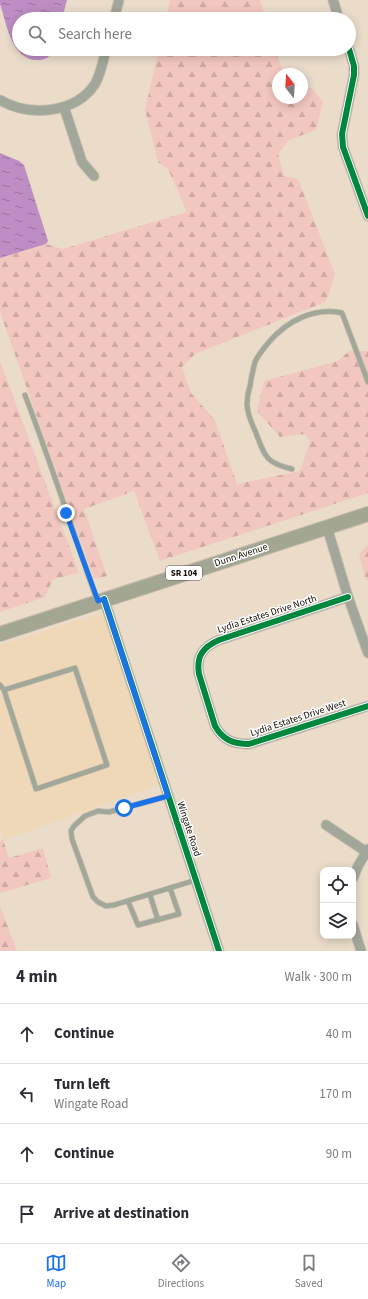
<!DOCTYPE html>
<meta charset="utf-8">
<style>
:root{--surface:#fff;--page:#f7f7f7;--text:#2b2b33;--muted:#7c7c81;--line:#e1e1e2;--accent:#1a73e8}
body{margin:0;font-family:"Source Sans 3",sans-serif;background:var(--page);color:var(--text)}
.controls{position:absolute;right:12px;bottom:12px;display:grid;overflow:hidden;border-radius:8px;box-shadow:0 2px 10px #0003}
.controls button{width:36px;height:36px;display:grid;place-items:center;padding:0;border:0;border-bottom:1px solid var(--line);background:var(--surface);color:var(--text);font:20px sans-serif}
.compass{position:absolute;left:272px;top:68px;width:36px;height:36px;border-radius:50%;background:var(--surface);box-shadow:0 2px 10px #0003;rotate:343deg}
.stop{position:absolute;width:12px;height:12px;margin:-9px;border:3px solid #1a73e8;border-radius:50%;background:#fff}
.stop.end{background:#1a73e8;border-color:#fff;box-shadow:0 1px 4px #0008}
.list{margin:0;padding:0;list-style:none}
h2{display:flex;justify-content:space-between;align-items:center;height:52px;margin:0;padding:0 16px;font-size:17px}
h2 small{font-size:13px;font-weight:400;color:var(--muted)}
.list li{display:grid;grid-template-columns:26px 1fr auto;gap:12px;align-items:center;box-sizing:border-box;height:60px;padding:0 16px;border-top:1px solid var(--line)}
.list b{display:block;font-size:15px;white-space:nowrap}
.list p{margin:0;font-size:13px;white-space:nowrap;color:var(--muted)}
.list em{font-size:13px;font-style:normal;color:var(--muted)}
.icon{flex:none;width:22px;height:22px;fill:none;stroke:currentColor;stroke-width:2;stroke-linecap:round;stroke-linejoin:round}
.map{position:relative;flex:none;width:368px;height:951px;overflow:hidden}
.search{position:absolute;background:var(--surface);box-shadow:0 2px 10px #0003;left:12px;right:12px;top:12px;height:44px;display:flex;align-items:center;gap:10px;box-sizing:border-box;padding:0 14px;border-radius:22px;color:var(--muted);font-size:15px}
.sheet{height:292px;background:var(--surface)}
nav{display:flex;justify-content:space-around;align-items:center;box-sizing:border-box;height:56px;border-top:1px solid var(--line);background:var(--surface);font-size:11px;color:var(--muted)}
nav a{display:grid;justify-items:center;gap:2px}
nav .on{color:var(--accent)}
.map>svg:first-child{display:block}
.built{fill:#eed8b8}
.forest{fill:url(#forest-firs)}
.water{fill:url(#water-ripples)}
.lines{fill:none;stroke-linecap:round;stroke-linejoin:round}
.lane-casing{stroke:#c5baac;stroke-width:6}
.street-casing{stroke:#c5baac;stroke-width:11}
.primary-casing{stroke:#c5baac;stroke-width:16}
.lane{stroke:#a1a799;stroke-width:4.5}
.street{stroke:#a1a799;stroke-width:9}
.primary{stroke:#a4a694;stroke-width:14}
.cycleway-casing{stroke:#fff;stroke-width:8}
.cycleway{stroke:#00873e;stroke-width:6}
.route{stroke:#1a73e8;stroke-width:5}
.labels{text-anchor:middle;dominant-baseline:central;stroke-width:3;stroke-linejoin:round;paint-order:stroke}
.shield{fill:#fff;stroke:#5b564f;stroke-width:1}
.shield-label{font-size:9px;font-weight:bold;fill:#150d03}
.street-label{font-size:10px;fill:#150d03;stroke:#fff}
</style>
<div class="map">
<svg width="368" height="951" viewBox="0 0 368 951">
<defs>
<pattern id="forest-firs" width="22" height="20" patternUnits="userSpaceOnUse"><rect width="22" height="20" fill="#f2c7bf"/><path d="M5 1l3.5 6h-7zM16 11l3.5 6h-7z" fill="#cfaaa2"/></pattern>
<pattern id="water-ripples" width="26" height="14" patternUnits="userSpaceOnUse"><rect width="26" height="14" fill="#be8dc3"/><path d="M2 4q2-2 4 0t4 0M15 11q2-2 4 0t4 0" fill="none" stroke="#99729c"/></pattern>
</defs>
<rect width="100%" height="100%" fill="#eadcc9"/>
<polygon class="built" points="104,612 160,785 3,840 0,830 0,645"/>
<g class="forest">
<polygon points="170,0 260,0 266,19 166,19"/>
<polygon points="159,49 275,49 284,74 278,74 278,98 302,98 302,89 312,88 323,102 316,130 289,140 278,154 284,176 298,179 335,274 330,291 325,302 195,354 182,367 191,393 215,420 237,484 300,471 310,441 305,434 280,437 257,411 264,381 338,361 349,351 368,351 368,493 160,561 134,491 84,509 107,576 94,579 0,312 0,258 46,244 63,249 187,212 168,169 158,162 145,110"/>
<polygon points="0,361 79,573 53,579 45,597 0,612"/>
<polygon points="368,545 368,581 365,578 359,554"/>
<polygon points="3,840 9,858 43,848 51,878 0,893 0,841"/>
<polygon points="0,906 17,951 0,951"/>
</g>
<g class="water">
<path d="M0,0h67l-5,19h-43v30h34c-3,7 -5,10 -13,11 -29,2 -33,-36 -40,-56z"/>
<polygon points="0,153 19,161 24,165 48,241 46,244 0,258"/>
</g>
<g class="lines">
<g class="lane-casing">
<g id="lane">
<path d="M25,395c26,68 48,137 72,205"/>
<path d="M292,469c-26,-6 -27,-12 -36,-36 -4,-9 -9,-19 -9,-29 0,-6 1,-12 3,-18 1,-8 3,-16 5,-24 3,-7 9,-14 14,-20 18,-21 45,-35 73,-29l26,69"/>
<polyline points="0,685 4,690 36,789 107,765 75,668 4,690"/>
<polyline points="168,796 109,812 98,811 85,816 74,826 71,831 72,839 93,897 98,902 106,906 114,905 196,880"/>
<polyline points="150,895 158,920"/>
<polyline points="128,901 138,925 179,914 170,888"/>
</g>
</g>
<g class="street-casing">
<g id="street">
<polyline points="333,0 339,19"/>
<polyline points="114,19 119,0"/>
<polyline points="349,49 354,66 354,75 342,134 343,147 368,216"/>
<path d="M0,100c29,17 75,14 95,-16 6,-10 8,-23 11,-35"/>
<polyline points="64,107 82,162 94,176"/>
<polyline points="327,527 348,597 368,653"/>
<path d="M348,597l-129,43c-16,7 -23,16 -20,34l16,52c8,14 18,18 34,18l119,-38"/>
<polyline points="104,599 219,951"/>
<polyline points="326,825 368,853"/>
<polyline points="353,878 358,866 368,849"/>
<polyline points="353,925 361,951"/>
</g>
</g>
<g class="primary-casing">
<polyline id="primary" points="0,634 368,514"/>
</g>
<use href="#lane" class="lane"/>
<use href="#street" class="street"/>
<use href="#primary" class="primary"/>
<g class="cycleway-casing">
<g id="cycleway">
<polyline points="349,49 354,66 354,75 342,134 343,147 368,216"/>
<path d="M348,597l-129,43c-16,7 -23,16 -20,34l16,52c8,14 18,18 34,18l119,-38"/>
<polyline points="104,599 219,951"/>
</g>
</g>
<use href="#cycleway" class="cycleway"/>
</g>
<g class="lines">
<polyline class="route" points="66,513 98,601 104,599 168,796 124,808"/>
</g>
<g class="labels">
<rect class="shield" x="166" y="566" width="36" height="14" rx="3"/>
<g class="shield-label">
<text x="184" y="573">SR 104</text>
</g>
<g class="street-label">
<text transform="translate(241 555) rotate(-18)">Dunn Avenue</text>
<text transform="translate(267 614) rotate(-18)">Lydia Estates Drive North</text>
<text transform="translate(298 718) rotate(-18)">Lydia Estates Drive West</text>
<text transform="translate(189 829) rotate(72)">Wingate Road</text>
</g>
</g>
</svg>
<div class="controls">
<button><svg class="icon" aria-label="locate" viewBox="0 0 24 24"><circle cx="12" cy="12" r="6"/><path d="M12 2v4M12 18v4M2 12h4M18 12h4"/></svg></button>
<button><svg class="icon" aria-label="layers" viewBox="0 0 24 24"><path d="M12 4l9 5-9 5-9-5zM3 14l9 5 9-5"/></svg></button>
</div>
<svg class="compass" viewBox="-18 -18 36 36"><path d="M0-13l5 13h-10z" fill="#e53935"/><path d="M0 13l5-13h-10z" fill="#7c7c81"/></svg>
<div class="stop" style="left:124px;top:808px"></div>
<div class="stop end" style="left:66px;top:513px"></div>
<div class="search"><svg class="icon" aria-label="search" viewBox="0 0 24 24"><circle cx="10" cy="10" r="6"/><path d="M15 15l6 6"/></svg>Search here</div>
</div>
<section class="sheet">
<h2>4 min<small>Walk · 300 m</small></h2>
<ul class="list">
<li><svg class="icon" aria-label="ahead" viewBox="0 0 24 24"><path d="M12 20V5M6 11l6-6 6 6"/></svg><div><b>Continue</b></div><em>40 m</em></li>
<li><svg class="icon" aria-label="left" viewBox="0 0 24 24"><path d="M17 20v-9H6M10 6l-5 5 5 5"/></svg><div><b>Turn left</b><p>Wingate Road</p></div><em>170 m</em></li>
<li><svg class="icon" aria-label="ahead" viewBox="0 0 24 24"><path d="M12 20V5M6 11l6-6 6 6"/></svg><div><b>Continue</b></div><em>90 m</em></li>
<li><svg class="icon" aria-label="arrive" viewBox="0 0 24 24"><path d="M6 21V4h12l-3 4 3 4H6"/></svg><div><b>Arrive at destination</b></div></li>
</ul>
</section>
<nav>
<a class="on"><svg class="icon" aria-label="map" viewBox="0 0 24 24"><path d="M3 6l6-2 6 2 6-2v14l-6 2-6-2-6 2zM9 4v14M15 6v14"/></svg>Map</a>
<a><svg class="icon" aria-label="directions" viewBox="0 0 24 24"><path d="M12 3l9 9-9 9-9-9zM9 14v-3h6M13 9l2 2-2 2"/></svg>Directions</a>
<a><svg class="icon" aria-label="saved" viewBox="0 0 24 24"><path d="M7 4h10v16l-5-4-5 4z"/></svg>Saved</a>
</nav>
